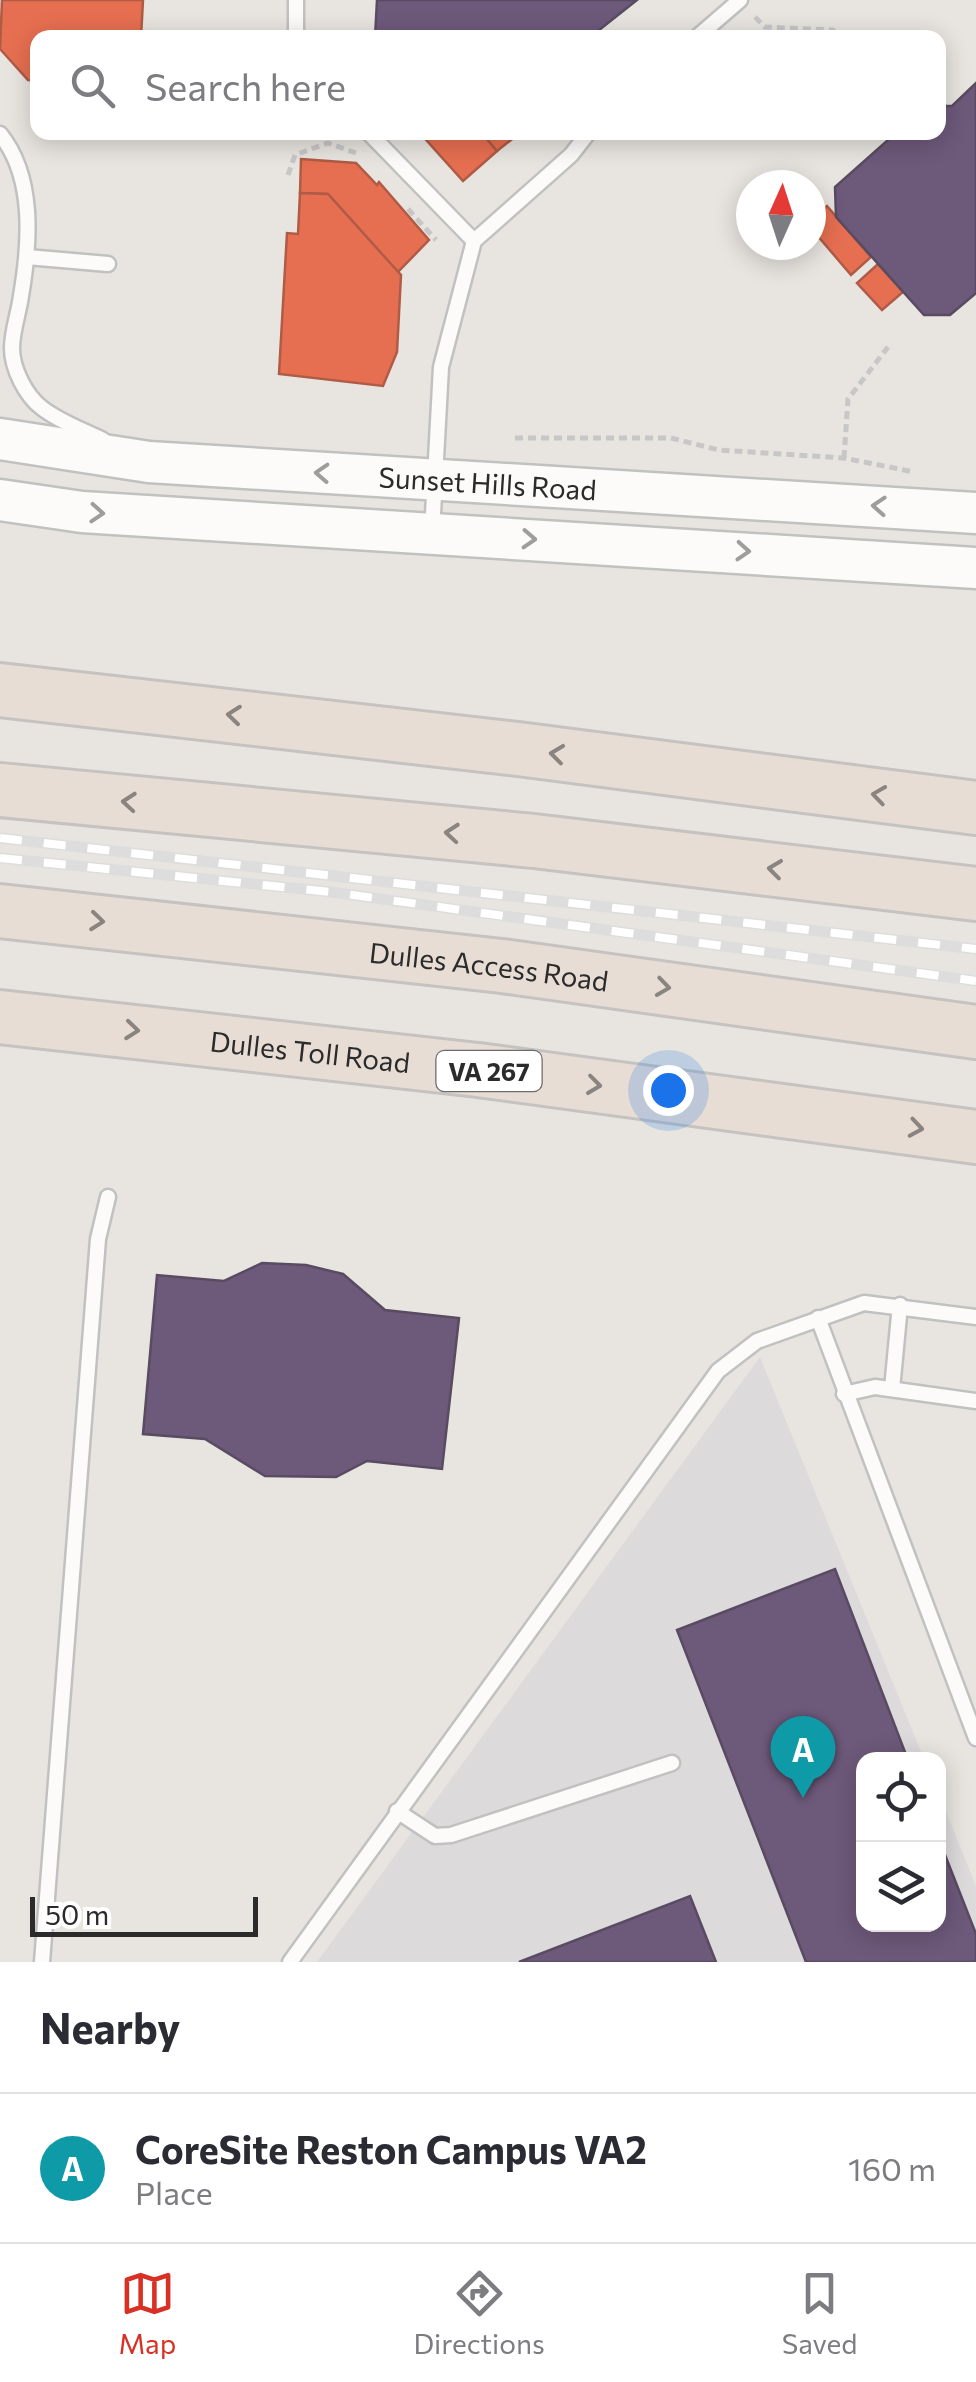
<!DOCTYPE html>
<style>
:root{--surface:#fff;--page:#f7f7f7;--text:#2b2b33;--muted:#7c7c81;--line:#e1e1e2;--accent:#d93025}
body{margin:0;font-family:Commissioner,sans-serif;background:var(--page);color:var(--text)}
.controls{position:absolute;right:30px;bottom:30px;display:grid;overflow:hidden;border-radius:20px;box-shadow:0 5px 25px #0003}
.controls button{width:90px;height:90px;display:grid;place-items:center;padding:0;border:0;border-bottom:2px solid var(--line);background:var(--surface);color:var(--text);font:50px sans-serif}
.compass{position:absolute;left:736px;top:170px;width:90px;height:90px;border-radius:50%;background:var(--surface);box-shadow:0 5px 25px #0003;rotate:3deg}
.scale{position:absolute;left:30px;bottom:25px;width:228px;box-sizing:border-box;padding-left:10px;border:5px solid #2b2b2b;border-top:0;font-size:28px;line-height:35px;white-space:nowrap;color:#2b2b2b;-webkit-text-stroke:8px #fff;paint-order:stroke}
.you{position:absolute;left:668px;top:1090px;width:35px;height:35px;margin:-25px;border:8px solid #fff;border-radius:50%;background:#1a73e8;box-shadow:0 0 0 15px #1a73e833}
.badge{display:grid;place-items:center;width:65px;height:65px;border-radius:50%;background:var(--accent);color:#fff;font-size:32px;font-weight:700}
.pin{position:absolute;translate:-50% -82px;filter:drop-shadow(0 2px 5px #0008)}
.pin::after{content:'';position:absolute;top:52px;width:35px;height:30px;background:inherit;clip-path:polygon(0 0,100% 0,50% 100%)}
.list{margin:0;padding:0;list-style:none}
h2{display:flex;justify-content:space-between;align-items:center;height:130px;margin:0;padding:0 40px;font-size:42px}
h2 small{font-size:32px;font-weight:400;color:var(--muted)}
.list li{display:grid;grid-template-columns:65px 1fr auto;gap:30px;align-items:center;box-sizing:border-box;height:150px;padding:0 40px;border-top:2px solid var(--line)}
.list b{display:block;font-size:38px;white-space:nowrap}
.list p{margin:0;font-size:32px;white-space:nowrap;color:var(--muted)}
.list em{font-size:32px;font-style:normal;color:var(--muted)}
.icon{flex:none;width:55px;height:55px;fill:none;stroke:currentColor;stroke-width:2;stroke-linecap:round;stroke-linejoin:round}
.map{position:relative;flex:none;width:976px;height:1962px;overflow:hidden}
.search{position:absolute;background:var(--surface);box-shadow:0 5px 25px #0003;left:30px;right:30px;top:30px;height:110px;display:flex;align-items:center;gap:25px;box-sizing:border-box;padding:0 35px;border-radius:20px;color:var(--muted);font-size:38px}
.sheet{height:280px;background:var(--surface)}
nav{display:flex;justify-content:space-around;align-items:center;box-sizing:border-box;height:140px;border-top:2px solid var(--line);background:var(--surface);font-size:28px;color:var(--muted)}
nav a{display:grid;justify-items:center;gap:5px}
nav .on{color:var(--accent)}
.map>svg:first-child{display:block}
.industrial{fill:#dddadc}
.shops{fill:#e76f51;stroke:#af5b46;stroke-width:2.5}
.offices{fill:#6d597a;stroke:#594b62;stroke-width:2.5}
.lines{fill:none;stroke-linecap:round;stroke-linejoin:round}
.lane-casing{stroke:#c2c1c1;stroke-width:19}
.secondary-casing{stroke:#c2c1c1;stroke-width:45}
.highway-casing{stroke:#c5c3c1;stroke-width:58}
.path{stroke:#c8c7c7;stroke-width:5;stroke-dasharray:8 5;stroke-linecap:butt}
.lane{stroke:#fcfbfa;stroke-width:14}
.secondary{stroke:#fcfbfa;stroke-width:40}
.highway{stroke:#e8ddd4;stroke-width:52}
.rail-casing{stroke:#deddde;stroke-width:11}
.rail{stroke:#fff;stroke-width:8;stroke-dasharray:22;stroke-linecap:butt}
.oneway{stroke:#9e9d9d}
.oneway2{stroke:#8a8480}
.labels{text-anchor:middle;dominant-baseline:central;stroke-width:10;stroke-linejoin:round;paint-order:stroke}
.shield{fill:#fff;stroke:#6b6b6b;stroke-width:2.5}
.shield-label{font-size:25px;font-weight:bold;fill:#2b2b2b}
.street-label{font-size:28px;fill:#2b2b2b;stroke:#fff}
</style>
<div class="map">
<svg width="976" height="1962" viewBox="0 0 976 1962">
<rect width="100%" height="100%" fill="#e8e5e0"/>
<polygon class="industrial" points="760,1357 924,1759 864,1760 864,1924 938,1924 939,1794 976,1886 976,1962 317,1962"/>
<g class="shops">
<polygon points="2,0 143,0 141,38 38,38 38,81 28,80 0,49"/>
<polygon points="419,132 481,132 497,151 463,181"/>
<polygon points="481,132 521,132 497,151"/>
<polygon points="301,159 356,163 377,185 379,182 429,240 397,273 328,194 300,193"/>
<polygon points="300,193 328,194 401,275 397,352 383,386 279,374 287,233 298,234"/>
<polygon points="827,206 871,257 851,275 811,228 811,220"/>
<polygon points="878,264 903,292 882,310 857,283"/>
</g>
<g class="offices">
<polygon points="377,0 637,0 589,38 375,38"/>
<polygon points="976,83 976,293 950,315 924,315 836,217 835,187 897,132 938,132 938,106 952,106"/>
<polygon points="262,1263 306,1265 343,1274 385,1310 459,1318 442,1469 367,1461 336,1477 265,1476 205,1439 143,1434 157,1275 224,1281"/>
<polygon points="835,1569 908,1760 864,1760 864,1924 938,1924 938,1837 976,1934 976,1962 806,1962 677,1630"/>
<polygon points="690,1896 716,1962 519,1962"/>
</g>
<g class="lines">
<g class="lane-casing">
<g id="lane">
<polyline points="296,38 296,0"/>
<polyline points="696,38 740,0"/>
<polyline points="368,132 474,241"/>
<path d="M0,134c35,43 30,109 21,162 -2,16 -9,35 -9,52 0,21 14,48 30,60 18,14 41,22 61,32"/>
<polyline points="27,257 108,264"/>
<polyline points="432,532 441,367 474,241 571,155 589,132"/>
<polyline points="818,1318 976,1738"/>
<polyline points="892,1389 900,1305"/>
<polyline points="844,1394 875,1387 976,1401"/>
<polyline points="397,1811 435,1836 451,1835 672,1763"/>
<polyline points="42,1962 98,1239 108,1197"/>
<polyline points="290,1962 718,1371 757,1341 864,1303 976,1317"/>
</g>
</g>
<g class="secondary-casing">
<g id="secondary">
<path id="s1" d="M0,439l149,23 827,51"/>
<polyline points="0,500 82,512 976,568"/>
</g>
</g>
<g class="highway-casing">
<g id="highway">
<polyline points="0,690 518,749 976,808"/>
<polyline points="0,790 534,841 976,894"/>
<path id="s2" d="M0,911l502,55 474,66"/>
<path id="s3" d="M0,1017l478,53 498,67"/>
</g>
</g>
<g class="path">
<polyline points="755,17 765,27 833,30 839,38"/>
<polyline points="288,175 295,155 328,143 356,153"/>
<polyline points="408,209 436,240"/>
<polyline points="515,438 671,438 719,450 844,458 914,472"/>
<polyline points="844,458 848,399 888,347"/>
</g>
<use href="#lane" class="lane"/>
<use href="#secondary" class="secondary"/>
<use href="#highway" class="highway"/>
<g class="rail-casing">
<g id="rail">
<polyline points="0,838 976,949"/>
<polyline points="0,858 331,892 976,981"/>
</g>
</g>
<use href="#rail" class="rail"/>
</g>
<defs><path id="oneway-chevron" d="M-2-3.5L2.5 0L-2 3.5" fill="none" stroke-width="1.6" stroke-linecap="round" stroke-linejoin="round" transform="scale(2.5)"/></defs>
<g class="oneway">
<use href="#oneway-chevron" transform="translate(322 473) rotate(-177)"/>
<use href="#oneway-chevron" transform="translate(879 506) rotate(-176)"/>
<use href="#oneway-chevron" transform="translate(97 513) rotate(4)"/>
<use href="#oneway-chevron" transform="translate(529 539) rotate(3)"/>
<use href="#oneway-chevron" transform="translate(743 551) rotate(4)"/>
</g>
<g class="oneway2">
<use href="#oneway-chevron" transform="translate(234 715) rotate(-174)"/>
<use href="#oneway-chevron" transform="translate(557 754) rotate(-173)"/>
<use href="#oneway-chevron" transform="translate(879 795) rotate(-172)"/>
<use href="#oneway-chevron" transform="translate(129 802) rotate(-175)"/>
<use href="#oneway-chevron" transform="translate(452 833) rotate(-175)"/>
<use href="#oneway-chevron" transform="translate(775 869) rotate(-173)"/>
<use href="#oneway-chevron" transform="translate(97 921) rotate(6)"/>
<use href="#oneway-chevron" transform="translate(663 987) rotate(8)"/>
<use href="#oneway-chevron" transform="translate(132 1030) rotate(6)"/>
<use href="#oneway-chevron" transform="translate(594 1085) rotate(7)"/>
<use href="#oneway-chevron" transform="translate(916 1128) rotate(9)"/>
</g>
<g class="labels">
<rect class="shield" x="436.5" y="1051" width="105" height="40" rx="8"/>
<g class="shield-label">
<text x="489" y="1071">VA 267</text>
</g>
<g class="street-label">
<text stroke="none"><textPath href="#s1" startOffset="490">Sunset Hills Road</textPath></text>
<text stroke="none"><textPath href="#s2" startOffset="492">Dulles Access Road</textPath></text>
<text stroke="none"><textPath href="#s3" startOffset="312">Dulles Toll Road</textPath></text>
</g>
</g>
</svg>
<div class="controls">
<button><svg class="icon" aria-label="locate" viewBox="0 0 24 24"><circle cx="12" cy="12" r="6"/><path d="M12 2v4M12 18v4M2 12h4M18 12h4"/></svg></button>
<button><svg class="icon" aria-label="layers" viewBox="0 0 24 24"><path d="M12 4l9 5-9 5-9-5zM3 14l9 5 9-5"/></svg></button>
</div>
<svg class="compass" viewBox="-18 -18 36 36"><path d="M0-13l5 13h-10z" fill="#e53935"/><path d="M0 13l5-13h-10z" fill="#7c7c81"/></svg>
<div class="scale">50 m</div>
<div class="you"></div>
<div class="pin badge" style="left:803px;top:1798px;background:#0f9aa8">A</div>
<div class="search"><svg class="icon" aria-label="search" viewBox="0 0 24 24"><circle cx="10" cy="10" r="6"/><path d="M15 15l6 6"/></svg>Search here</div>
</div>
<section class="sheet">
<h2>Nearby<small></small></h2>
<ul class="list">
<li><span class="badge" style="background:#0f9aa8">A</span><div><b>CoreSite Reston Campus VA2</b><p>Place</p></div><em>160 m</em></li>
</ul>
</section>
<nav>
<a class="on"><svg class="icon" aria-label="map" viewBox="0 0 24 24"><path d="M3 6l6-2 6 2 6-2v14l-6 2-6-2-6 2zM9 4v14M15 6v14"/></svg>Map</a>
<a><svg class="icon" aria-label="directions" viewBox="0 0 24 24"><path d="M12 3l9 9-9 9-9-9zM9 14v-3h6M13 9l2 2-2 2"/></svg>Directions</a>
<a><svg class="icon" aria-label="saved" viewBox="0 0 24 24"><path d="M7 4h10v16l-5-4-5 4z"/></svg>Saved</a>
</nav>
